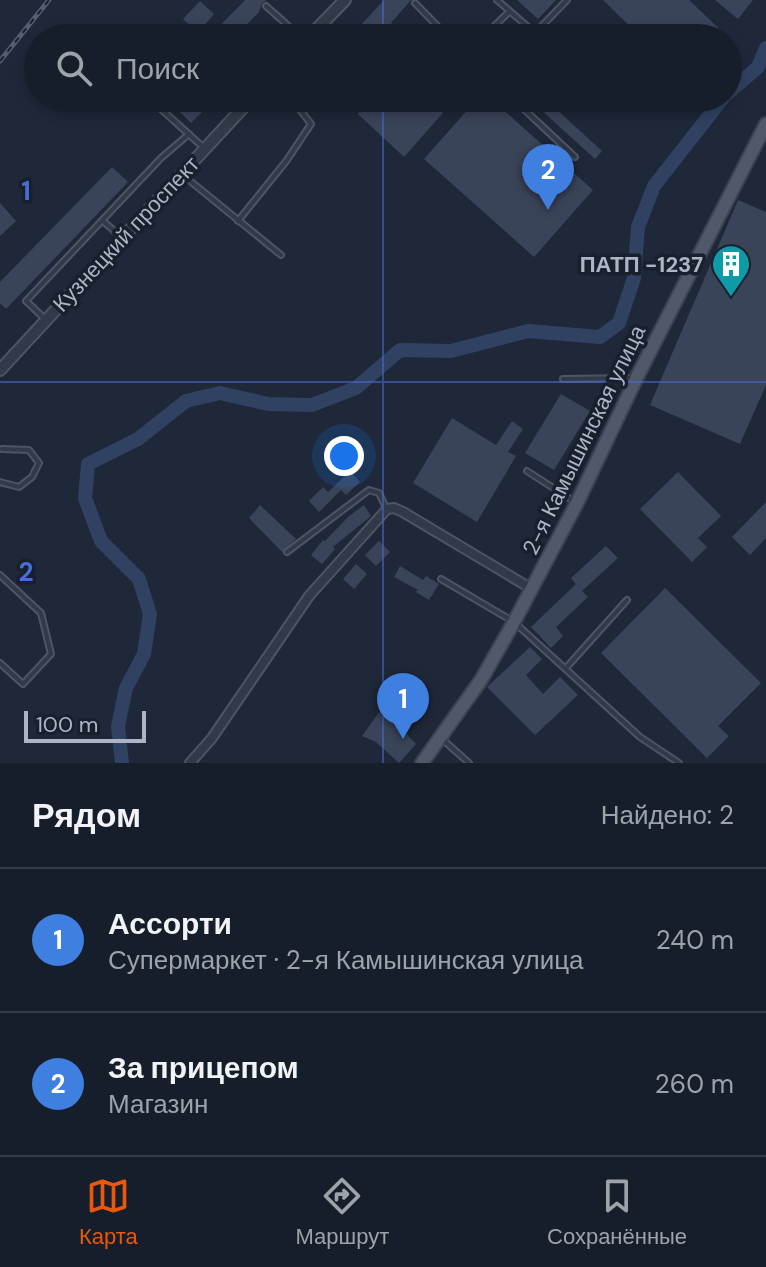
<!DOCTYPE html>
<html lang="ru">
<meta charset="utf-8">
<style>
:root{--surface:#171e2b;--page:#242b37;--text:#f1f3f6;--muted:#9ea2a9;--line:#363c47;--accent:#ea580c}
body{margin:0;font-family:"DM Sans",sans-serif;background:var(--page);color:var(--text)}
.scale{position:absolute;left:24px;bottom:20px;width:122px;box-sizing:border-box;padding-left:8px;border:4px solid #acb4c6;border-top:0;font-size:22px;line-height:28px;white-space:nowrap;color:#acb4c6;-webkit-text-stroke:6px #181f2d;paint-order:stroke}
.you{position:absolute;left:344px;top:456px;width:28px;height:28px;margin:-20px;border:6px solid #fff;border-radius:50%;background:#1a73e8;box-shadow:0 0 0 12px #1a73e833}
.badge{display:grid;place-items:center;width:52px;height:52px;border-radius:50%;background:var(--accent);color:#fff;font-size:26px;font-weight:700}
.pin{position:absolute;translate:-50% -66px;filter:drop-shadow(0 2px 4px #0008)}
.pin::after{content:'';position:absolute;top:42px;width:28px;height:24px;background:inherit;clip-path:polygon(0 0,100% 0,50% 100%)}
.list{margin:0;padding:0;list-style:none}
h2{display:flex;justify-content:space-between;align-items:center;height:104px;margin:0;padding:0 32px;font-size:34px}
h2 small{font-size:26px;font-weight:400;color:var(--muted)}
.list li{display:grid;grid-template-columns:52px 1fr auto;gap:24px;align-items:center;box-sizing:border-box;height:144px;padding:0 32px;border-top:2px solid var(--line)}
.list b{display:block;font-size:30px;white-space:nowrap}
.list p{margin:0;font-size:26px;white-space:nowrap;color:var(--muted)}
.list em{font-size:26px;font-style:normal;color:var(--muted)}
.icon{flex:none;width:44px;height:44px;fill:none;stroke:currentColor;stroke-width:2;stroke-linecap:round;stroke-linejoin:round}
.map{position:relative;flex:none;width:766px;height:763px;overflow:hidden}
.search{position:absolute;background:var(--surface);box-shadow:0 4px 12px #0003;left:24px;right:24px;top:24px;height:88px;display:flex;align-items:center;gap:20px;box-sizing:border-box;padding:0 28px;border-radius:44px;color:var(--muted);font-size:30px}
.sheet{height:392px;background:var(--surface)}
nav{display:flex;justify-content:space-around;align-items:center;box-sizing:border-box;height:112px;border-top:2px solid var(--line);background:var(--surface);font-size:22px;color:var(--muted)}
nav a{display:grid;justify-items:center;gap:4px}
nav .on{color:var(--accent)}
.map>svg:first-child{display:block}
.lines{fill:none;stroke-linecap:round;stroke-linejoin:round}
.river{stroke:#314161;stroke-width:14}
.building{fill:#3a4459}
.service-casing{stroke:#4d5464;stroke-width:8}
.minor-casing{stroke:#4d5464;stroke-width:12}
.tertiary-casing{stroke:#4d5464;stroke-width:14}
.primary-casing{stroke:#3c4353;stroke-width:16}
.service{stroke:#323a49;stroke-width:4}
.minor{stroke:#323a49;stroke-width:8}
.tertiary{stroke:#323a49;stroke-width:10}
.primary{stroke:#505869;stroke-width:12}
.rail-casing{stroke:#545d71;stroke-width:5}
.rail{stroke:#181f2d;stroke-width:2;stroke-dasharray:6;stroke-linecap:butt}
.grid{fill:none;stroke:#486dd3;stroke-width:2;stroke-opacity:0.55}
.labels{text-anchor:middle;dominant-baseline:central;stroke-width:7;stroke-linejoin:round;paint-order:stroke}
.street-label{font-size:22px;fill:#acb4c6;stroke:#181f2d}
.poi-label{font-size:22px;font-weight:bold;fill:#acb4c6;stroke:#181f2d;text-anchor:end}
.grid-label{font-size:26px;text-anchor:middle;font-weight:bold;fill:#486dd3;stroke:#181f2d;stroke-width:7;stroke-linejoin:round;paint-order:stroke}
</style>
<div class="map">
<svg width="766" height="763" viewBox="0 0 766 763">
<rect width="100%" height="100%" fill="#1f2839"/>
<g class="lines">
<g class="river">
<polyline points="728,93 758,67 766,48"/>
<polyline points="122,763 118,726 126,688 144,654 150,614 139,579 101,541 85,498 88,464 138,439 186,401 220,393 268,404 312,405 356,388 400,350 451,351 528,331 600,337 619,323 634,278 638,227 654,186 723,98"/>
</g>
</g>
<g class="building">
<polygon points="245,0 267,0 262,3 259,12 234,38 208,38"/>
<polygon points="384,0 411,0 391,23 408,38 349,38"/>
<polygon points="517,0 556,0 538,19"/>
<polygon points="603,0 689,0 729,38 642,38"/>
<polygon points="715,0 753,0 738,19"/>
<polygon points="200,1 214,14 198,33 183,19"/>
<polygon points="166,98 206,98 197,107 202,112 191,123"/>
<polygon points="346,98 456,98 404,157 358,114 360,111"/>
<polygon points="478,98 490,98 593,190 534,257 424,159"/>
<polygon points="528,98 544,98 602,151 595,159"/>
<polygon points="112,167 128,182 6,309 0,303 0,282"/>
<polygon points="738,200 766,212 766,385 740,444 650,405"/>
<polygon points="0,203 16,221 0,236"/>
<polygon points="561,394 590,411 554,470 525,453"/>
<polygon points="452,418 496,445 512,421 523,429 508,452 516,456 477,522 413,483"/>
<polygon points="350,471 360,482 346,495 341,490 319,512 309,501 323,487 328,492"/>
<polygon points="678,472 721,516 698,538 707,547 692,562 640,509"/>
<polygon points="766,502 766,538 750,555 732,537"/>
<polygon points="260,505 296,539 282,552 249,518"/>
<polygon points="364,505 371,516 333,547 335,549 322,564 311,555 323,540 325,541 348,517"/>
<polygon points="379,541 390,552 376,566 365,555"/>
<polygon points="606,546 618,558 582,591 588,597 556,627 563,636 551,648 531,627 576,584 571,578"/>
<polygon points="356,564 367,574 354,589 343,579"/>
<polygon points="400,566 423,580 426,576 439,584 429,600 416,592 418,590 394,577"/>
<polygon points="665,588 761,683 718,726 729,736 707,758 601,653"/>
<polygon points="530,647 542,659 526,675 543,694 560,677 578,695 535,735 487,687"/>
<polygon points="393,693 403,700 391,718 416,744 399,763 376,742 362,736"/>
</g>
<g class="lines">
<g class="service-casing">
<g id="service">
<polyline points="497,0 535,33 567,0"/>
<polyline points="415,3 449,38"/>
<polyline points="266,6 302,38"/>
<polyline points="482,38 509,12"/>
<polyline points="512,98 575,157"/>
<polyline points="151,100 204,148"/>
<polyline points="184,176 281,255"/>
<polyline points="103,221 121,237"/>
<polyline points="238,221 287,160 311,124 291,98"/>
<polyline points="44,318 26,301 161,158 189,134"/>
<polyline points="563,379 634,378"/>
<polyline points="527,471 575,502"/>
<polyline points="0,482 19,487 32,477 39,463 29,450 2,449"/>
<polyline points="287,552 369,490 379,493 386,508"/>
<polyline points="0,575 41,613 51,654 23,684 0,663"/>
<polyline points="441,579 514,622 640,737 679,763"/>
<polyline points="566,668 627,600"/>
<polyline points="442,739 469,763"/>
</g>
</g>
<g class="minor-casing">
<polyline id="minor" points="190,763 212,738 309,596 387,509 394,508 403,512 532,589"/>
</g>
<g class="tertiary-casing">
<g id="tertiary">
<polyline points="308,38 345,0"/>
<polyline points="0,370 252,98"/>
</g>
</g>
<g class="primary-casing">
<polyline id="primary" points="422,763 481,680 514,622 577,503 637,377 766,124"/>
</g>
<use href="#service" class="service"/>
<use href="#minor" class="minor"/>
<use href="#tertiary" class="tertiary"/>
<use href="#primary" class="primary"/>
<g class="rail-casing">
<polyline id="rail" points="0,61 49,0"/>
</g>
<use href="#rail" class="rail"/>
</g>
<path class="grid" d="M383,0v38M383,98v665M0,382h766"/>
<defs>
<g id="building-pin" transform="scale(2)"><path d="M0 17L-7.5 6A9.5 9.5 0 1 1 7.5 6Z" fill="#0f9aa8" stroke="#181f2d"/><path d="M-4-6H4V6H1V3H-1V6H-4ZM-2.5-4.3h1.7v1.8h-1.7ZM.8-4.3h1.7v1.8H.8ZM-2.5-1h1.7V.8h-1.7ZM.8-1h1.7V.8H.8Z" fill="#fff"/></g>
</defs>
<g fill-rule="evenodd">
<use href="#building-pin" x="731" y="264"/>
</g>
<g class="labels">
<g class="street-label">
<text transform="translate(126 234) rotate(-47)">Кузнецкий проспект</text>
<text transform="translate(584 440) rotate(-64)">2-я Камышинская улица</text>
</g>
<g class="poi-label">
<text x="703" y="264">ПАТП -1237</text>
</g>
</g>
<g class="grid-label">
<text x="26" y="200">1</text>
<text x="26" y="581">2</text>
</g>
</svg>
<div class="scale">100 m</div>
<div class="you"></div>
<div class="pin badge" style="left:403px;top:739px;background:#3f7fe0">1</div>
<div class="pin badge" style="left:548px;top:210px;background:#3f7fe0">2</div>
<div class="search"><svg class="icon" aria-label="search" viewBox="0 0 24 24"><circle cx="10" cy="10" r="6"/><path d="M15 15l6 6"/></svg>Поиск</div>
</div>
<section class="sheet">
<h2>Рядом<small>Найдено: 2</small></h2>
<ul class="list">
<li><span class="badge" style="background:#3f7fe0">1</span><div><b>Ассорти</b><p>Супермаркет · 2-я Камышинская улица</p></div><em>240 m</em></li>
<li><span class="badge" style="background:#3f7fe0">2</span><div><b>За прицепом</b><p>Магазин</p></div><em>260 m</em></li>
</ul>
</section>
<nav>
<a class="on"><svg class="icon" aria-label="map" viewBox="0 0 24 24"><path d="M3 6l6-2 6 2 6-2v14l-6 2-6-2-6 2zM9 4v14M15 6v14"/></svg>Карта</a>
<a><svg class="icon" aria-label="directions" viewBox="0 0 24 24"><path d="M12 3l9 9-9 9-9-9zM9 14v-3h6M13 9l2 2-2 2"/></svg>Маршрут</a>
<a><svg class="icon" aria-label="saved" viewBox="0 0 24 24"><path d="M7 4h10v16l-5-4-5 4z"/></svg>Сохранённые</a>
</nav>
